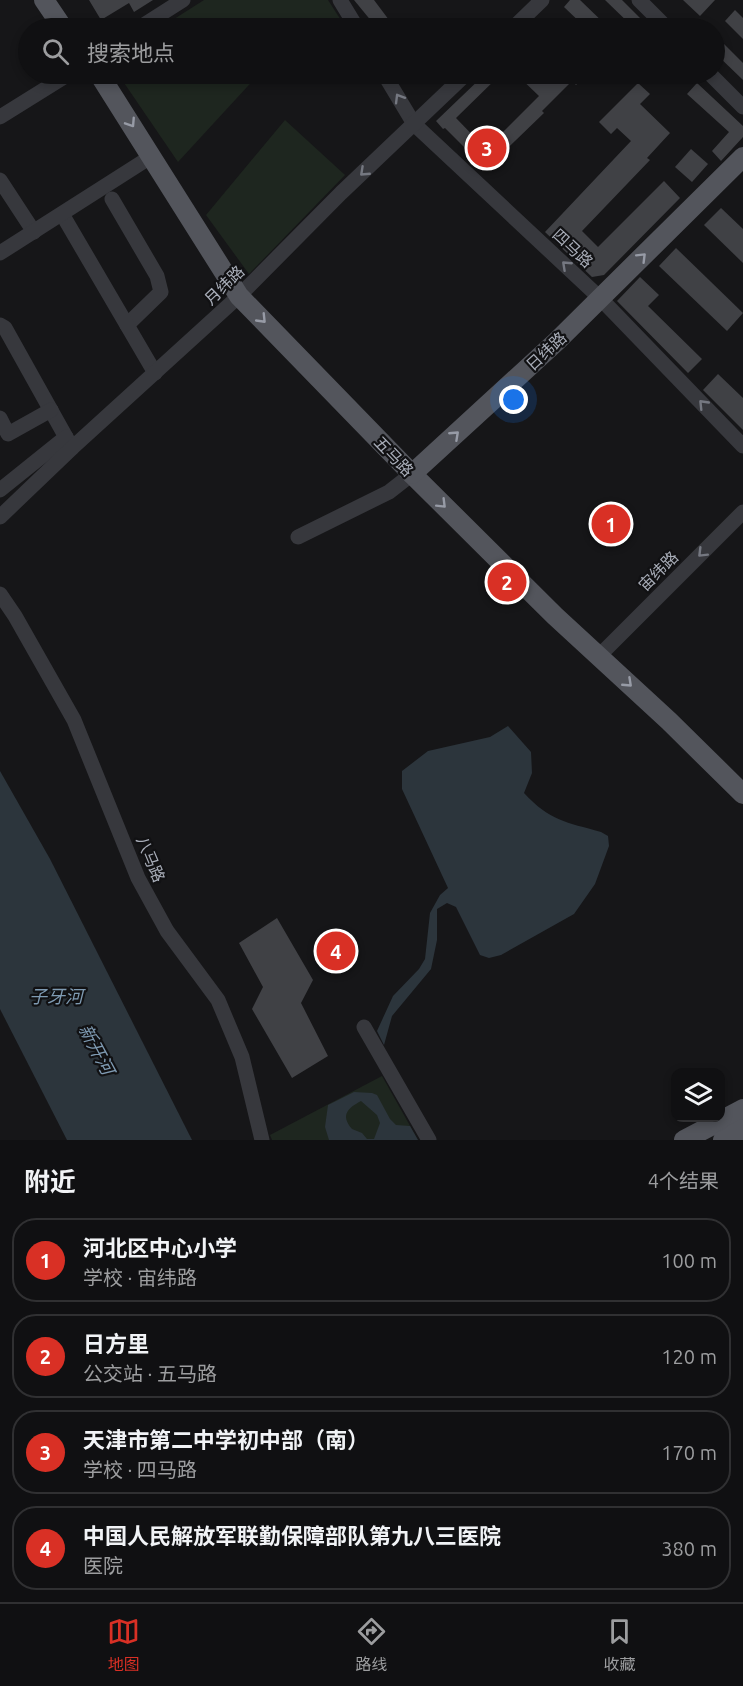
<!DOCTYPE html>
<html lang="zh">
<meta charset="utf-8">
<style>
:root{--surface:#101012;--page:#19191b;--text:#f1f3f6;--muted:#9c9d9f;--line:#303032;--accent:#d93025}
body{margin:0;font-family:Ubuntu,"Noto Sans SC",sans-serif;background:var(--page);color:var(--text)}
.controls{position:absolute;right:18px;bottom:18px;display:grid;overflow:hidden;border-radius:12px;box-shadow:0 3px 9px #0003}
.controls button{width:54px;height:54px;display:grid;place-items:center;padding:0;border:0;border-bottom:2px solid var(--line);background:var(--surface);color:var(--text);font:30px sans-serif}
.you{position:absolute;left:514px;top:400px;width:21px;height:21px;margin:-15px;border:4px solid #fff;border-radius:50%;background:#1a73e8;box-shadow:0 0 0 9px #1a73e833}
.badge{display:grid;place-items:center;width:39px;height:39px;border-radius:50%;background:var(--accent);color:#fff;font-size:20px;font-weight:700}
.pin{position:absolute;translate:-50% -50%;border:3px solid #fff;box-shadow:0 2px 6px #0006}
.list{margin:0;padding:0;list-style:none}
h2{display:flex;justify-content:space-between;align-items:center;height:78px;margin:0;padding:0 24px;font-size:26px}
h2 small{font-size:20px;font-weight:400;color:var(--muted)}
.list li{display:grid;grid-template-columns:39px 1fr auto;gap:18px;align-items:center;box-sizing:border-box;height:84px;margin:0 12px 12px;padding:0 12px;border:2px solid var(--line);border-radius:24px}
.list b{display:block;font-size:22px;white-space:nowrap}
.list p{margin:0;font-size:20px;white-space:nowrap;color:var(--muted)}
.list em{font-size:20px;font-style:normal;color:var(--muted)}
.icon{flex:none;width:33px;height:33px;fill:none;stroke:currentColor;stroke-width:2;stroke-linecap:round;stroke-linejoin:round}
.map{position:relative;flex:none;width:743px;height:1140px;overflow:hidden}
.search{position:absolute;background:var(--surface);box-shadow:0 3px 9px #0003;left:18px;right:18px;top:18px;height:66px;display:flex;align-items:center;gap:15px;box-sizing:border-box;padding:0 21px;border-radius:33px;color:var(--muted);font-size:22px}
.sheet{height:462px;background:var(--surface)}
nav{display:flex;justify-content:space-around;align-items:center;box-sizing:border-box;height:84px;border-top:2px solid var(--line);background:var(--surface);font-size:16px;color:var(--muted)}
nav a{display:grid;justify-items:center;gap:3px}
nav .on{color:var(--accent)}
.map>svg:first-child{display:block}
.green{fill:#1e261f}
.water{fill:#2c353c;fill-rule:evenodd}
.building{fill:#404145}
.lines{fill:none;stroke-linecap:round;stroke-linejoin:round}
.minor{stroke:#37383d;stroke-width:15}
.major{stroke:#53555c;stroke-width:20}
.oneway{stroke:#757881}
.oneway2{stroke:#979ba6}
.labels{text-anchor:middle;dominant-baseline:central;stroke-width:4.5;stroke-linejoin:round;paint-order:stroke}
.street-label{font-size:16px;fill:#a8adb8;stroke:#111113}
.water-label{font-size:18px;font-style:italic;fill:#7f9bb3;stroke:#111113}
</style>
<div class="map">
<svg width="743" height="1140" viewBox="0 0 743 1140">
<rect width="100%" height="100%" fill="#161618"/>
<g class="green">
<polygon points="204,0 328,0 346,28 160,28"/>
<polygon points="118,74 259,74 178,162"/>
<polygon points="285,120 345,175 249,274 206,215"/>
<polygon points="382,1076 418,1140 272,1140 270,1135"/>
</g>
<g class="water">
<path d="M508,726l23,26 1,21 -8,20c26,28 42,29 77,39l7,4 1,10 -14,38 -21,30 -73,41 -12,3 -9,-3 -24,-48 -9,-4 -10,6v31l-6,29 -39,47 -8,29 -7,-14 16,-35 26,-27 6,-10 5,-46 10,-18 8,-7 -46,-99v-18l26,-20 62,-14z"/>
<polygon points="0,771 50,859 192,1140 67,1140 0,1009"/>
<path d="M354,1092l18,1 5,2 13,24 6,6 14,1 8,14h-89l-4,-13 3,-22zM361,1101l16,14 3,8 -6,16h-7l-5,-6 -10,-4c-12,-14 -4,-21 9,-28z"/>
</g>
<g class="building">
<polygon points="89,0 153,0 134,12 129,3 101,20"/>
<polygon points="354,0 374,0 395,28 377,28"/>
<polygon points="570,0 580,0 609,28 586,28 564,7"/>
<polygon points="605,0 622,0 644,22 638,28 634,28"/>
<polygon points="683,0 715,0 700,16"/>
<polygon points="735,10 743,18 743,39 725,21"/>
<polygon points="714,34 743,63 743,80 714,52"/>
<polygon points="485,74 501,74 456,118 486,149 539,96 516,74 557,74 562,79 566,75 564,74 587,74 576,85 572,81 542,111 544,113 486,169 445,128 443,129 436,121"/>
<polygon points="638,83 650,94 640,104 670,133 647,158 650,160 582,231 598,247 664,181 680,198 604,275 592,277 545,232 631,141 617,128 611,134 599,122"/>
<polygon points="697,83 743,126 743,137 721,161 712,151 729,132 687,94"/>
<polygon points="691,149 708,164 692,182 675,167"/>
<polygon points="721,208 743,229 743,263 704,225"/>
<polygon points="676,248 743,313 727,331 659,266"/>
<polygon points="640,277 659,295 648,306 702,359 688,373 617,301"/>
<polygon points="718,374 743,398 743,430 703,390"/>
<polygon points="277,918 313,980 301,1003 328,1056 292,1078 252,1009 263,987 239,943"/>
</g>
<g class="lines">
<g class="minor">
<polyline points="340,0 357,28"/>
<polyline points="639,0 667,28"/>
<polyline points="139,28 183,0"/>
<polyline points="513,28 542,0"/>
<polyline points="384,74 414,124 600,298 743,446"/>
<polyline points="710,74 743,107"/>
<polyline points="0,117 69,74"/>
<polyline points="0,180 34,232"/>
<polyline points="112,199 157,276 161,292 127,325"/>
<polyline points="62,214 155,373"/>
<polyline points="0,253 152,156"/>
<polyline points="0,325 5,328 72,448"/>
<polyline points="0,418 8,434 51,410"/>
<polyline points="0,490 66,437"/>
<polyline points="0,517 72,448 239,296 341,193 466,74"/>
<polyline points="298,537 389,492 412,474"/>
<polyline points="0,594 15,616 74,720 138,878 167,931 218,1000 242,1057 262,1140"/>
<polyline points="599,656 743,512"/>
<polyline points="364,1027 429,1140"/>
</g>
<g class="major">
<polyline points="44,0 63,28"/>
<polyline points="99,74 239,296 412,474 555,616 669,721 743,794"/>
<polyline points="412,474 557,341 743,157"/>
<polyline points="684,1140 743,1109"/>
<polyline points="723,1140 743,1129"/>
</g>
</g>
<defs><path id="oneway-chevron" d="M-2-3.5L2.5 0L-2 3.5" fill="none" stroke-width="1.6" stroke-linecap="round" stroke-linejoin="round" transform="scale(1.5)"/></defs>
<g class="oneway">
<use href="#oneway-chevron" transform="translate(399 98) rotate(-121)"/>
<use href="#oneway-chevron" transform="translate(364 172) rotate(137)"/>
<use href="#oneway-chevron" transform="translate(566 265) rotate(-137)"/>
<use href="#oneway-chevron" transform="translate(703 404) rotate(-134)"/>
<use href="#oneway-chevron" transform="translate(702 553) rotate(135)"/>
</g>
<g class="oneway2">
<use href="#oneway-chevron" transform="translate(131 123) rotate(57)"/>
<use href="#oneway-chevron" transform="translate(642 257) rotate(-45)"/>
<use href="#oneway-chevron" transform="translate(262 319) rotate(46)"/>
<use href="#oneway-chevron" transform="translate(455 435) rotate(-43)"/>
<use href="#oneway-chevron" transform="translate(442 504) rotate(45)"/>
<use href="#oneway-chevron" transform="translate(628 683) rotate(43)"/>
</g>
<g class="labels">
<g class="street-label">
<text transform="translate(573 248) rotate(43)">四马路</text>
<text transform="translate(224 285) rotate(-44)">月纬路</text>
<text transform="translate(546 351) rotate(-43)">日纬路</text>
<text transform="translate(394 456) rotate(46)">五马路</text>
<text transform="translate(658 571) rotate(-45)">宙纬路</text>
<text transform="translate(151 859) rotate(67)">八马路</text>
</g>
<g class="water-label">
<text x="56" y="996">子牙河</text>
<text transform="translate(97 1049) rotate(62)">新开河</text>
</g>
</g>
</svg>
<div class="controls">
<button><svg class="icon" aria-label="layers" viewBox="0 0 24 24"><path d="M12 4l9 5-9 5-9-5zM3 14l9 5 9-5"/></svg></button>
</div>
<div class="you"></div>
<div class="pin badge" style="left:611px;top:524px">1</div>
<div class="pin badge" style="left:507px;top:582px">2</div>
<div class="pin badge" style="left:487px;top:148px">3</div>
<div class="pin badge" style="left:336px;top:951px">4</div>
<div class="search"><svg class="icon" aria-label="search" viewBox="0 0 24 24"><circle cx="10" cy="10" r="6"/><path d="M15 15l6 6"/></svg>搜索地点</div>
</div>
<section class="sheet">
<h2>附近<small>4个结果</small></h2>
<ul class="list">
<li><span class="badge">1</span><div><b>河北区中心小学</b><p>学校 · 宙纬路</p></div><em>100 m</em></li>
<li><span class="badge">2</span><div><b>日方里</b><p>公交站 · 五马路</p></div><em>120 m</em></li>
<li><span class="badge">3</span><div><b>天津市第二中学初中部（南）</b><p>学校 · 四马路</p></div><em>170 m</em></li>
<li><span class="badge">4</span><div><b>中国人民解放军联勤保障部队第九八三医院</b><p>医院</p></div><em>380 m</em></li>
</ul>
</section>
<nav>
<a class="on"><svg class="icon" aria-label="map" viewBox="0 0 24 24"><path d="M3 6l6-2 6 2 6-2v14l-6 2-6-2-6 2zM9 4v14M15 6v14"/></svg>地图</a>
<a><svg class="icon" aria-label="directions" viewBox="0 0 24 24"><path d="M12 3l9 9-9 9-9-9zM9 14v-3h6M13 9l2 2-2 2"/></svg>路线</a>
<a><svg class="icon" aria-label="saved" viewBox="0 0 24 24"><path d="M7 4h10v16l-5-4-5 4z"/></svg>收藏</a>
</nav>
